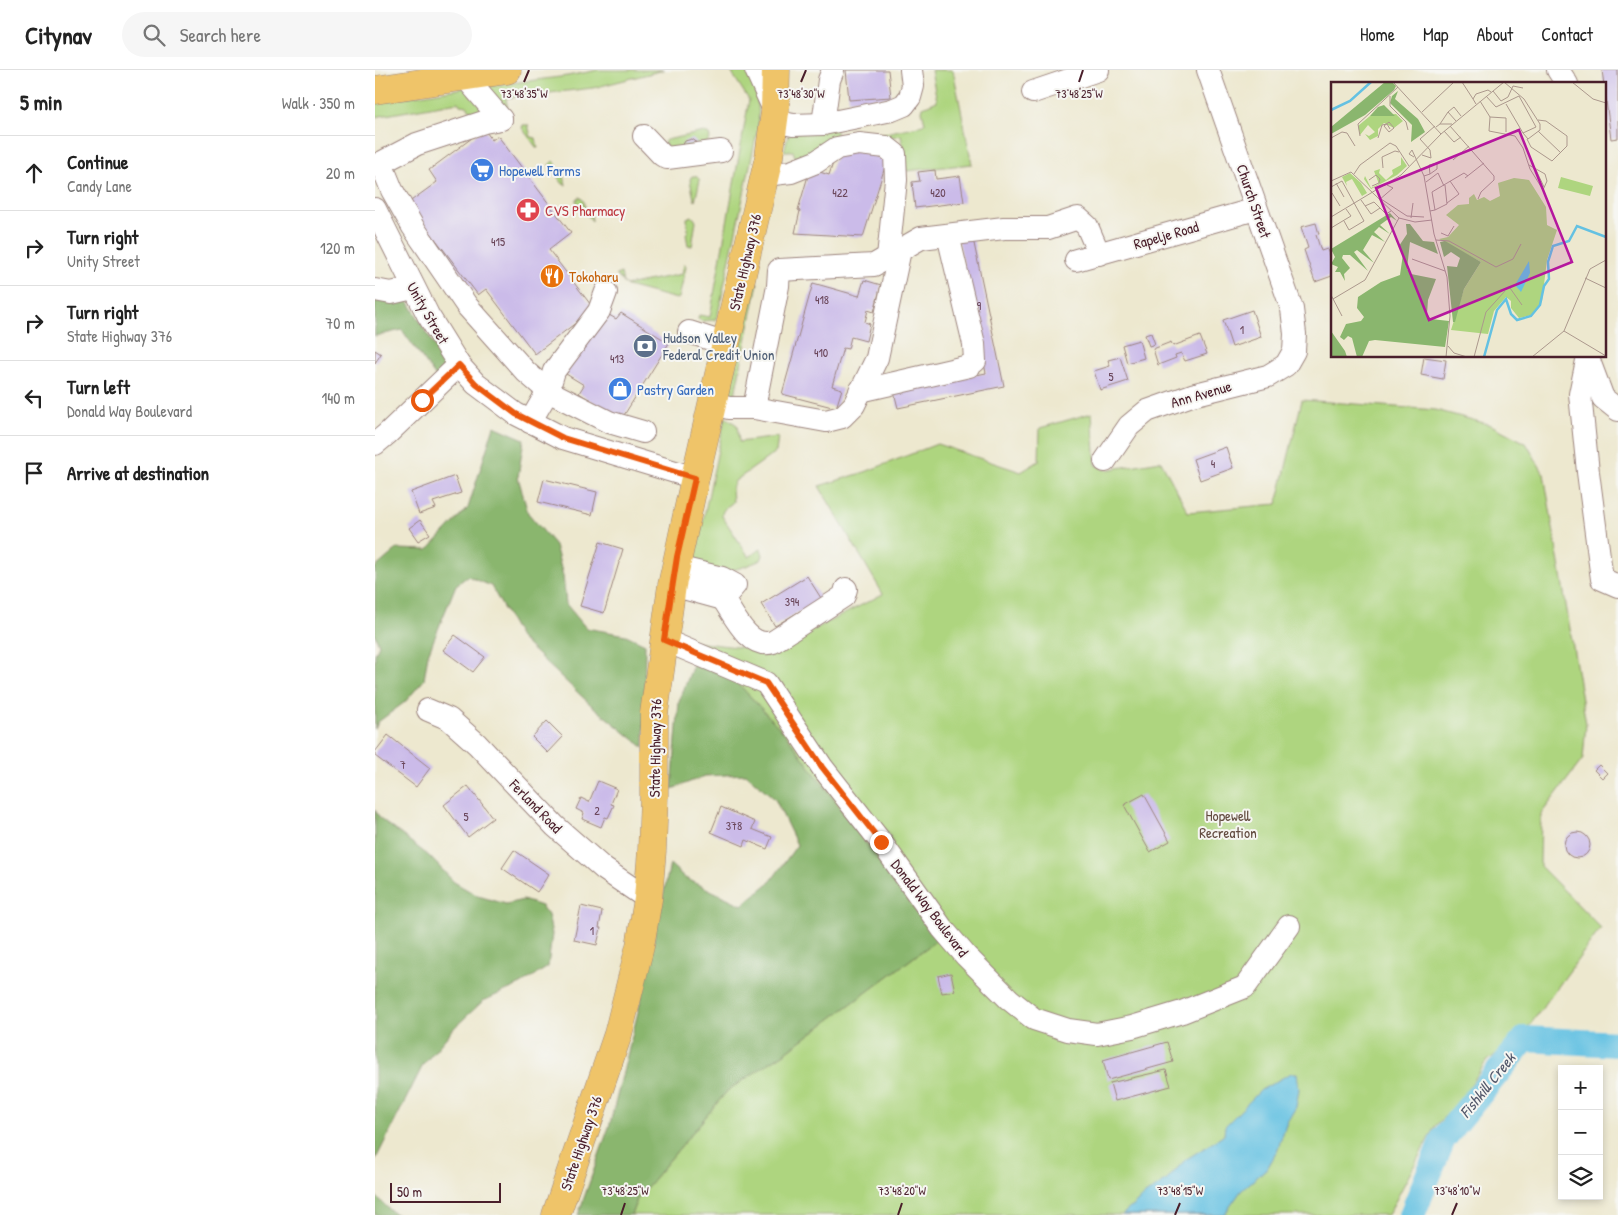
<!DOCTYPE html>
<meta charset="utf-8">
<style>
:root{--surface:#fff;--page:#f6f6f6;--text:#222;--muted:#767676;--line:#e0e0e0}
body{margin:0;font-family:"Patrick Hand",sans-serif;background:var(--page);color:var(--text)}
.controls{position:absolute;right:15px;bottom:15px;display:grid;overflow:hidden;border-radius:0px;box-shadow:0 2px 8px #0003}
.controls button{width:45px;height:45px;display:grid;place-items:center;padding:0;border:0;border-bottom:1px solid var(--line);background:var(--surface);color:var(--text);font:25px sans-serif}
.scale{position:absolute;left:15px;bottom:12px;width:111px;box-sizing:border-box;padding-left:5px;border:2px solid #4a1f2b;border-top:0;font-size:14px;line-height:18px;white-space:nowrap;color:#4a1f2b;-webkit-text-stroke:4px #f6f6f2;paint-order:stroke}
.stop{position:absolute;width:15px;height:15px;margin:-11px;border:4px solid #ea580c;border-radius:50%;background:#fff}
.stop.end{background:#ea580c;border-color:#fff;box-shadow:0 1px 5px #0008}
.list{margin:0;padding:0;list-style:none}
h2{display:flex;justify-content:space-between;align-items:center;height:65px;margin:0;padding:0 20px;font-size:21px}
h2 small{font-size:16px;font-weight:400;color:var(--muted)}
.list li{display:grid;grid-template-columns:32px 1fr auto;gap:15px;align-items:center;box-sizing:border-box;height:75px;padding:0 20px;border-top:1px solid var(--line)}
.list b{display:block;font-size:19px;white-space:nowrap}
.list p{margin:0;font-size:16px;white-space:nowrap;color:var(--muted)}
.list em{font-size:16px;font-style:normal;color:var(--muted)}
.icon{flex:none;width:28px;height:28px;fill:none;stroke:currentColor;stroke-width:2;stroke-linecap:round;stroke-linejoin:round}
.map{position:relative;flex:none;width:1243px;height:1145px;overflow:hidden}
header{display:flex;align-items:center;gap:30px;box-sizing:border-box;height:70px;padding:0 25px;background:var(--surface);border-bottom:1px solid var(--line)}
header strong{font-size:24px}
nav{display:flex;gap:28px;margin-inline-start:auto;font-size:18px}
.search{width:350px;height:45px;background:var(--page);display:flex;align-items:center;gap:12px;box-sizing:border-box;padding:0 18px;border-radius:28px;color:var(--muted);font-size:19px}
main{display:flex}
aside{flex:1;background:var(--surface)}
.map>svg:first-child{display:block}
.green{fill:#aed57f;stroke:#7c7a55}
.forest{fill:#8ab66e;stroke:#6a6a4c}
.water{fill:#64c1e2;stroke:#577086}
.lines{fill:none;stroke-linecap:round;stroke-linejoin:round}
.river{stroke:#64c1e2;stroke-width:26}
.building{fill:#cbbbe9}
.minor-casing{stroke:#9c847d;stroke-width:24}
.major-casing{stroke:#9c847d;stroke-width:29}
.minor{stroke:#fff;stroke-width:22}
.major{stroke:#efc469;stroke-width:28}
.route{stroke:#ea580c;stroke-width:6}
.ticks{fill:none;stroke:#4a1f2b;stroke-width:2}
.labels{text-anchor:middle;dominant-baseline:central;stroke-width:4;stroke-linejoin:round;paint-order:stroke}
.number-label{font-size:12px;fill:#6a465a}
.shop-label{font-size:15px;fill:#366cbe;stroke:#f6f6f2;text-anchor:start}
.street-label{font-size:15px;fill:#4a1f2b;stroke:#f6f6f2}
.health-label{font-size:15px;fill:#be3a42;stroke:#f6f6f2;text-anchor:start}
.food-label{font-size:15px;fill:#c56008;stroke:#f6f6f2;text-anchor:start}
.service-label{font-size:15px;fill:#4e5e75;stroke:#f6f6f2;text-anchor:start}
.park-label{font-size:15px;fill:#634c40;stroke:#f6f6f2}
.water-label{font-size:16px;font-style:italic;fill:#53586b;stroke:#f6f6f2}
.inset-river{fill:none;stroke:#64c1e2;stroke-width:2.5}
.inset-road{fill:none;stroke:#ac988d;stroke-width:1}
.view{fill:#b5179e;fill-opacity:0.15;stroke:#b5179e;stroke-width:2.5}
.inset-edge{fill:none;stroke:#4a1f2b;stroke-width:2.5}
.ticks-label{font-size:12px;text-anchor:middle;fill:#4a1f2b;stroke:#f6f6f2;stroke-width:4;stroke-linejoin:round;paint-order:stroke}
</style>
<header>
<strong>Citynav</strong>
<div class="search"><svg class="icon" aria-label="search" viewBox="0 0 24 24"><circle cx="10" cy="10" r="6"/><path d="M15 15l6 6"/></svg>Search here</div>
<nav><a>Home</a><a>Map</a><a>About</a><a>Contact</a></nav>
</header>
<main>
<aside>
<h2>5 min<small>Walk · 350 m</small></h2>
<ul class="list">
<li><svg class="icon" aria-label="ahead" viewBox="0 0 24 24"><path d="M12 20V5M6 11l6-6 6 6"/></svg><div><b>Continue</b><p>Candy Lane</p></div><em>20 m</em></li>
<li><svg class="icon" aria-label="right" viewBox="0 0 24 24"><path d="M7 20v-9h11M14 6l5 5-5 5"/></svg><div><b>Turn right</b><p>Unity Street</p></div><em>120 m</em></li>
<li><svg class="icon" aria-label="right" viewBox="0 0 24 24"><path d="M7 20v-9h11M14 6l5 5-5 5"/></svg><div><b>Turn right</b><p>State Highway 376</p></div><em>70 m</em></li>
<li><svg class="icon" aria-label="left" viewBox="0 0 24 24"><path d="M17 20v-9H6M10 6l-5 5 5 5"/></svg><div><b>Turn left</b><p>Donald Way Boulevard</p></div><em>140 m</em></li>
<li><svg class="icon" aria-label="arrive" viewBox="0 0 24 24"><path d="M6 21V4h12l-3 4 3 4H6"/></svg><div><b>Arrive at destination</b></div></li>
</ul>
</aside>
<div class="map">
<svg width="1243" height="1145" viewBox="0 0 1243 1145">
<rect width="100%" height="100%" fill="#f6f6f2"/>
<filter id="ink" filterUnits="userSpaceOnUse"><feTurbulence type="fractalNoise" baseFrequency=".02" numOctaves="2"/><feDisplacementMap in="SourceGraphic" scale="10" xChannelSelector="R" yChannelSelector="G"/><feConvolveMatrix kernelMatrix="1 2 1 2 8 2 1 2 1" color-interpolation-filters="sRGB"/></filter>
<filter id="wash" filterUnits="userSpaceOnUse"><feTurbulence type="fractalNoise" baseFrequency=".0096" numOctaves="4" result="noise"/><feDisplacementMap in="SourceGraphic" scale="20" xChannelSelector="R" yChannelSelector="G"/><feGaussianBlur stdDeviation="1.12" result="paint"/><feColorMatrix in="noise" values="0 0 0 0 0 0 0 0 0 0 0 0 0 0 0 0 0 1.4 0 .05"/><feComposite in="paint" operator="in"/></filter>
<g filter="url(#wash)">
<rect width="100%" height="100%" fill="#ede8cf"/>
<g class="green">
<polygon points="223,0 289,0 218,18 131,28 133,41 112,16 193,6"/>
<path d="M355,0h19c8,21 11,36 9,58l-40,186 -3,6 -13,1 -4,-2 1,-4 11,2 39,-217z"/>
<polygon points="556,0 578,0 597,94 531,101 526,65 420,87 418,81 409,81 413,66 417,62 460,58 463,73 548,55 550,53 547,41 548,37 562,31"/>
<polygon points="89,18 114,45 101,47 92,36 85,35 83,32 0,47 0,32"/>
<polygon points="148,55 153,55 156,67 161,68 163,78 161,77 147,58"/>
<polygon points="329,62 334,65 335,68 332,73 295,83 289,72 291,70"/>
<polygon points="178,91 181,94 183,104 189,105 191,115 188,114 174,95"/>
<polygon points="318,106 321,106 325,110 320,131 319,129 315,110 316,107"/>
<polygon points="205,127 208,130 211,140 216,141 217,151 201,131 203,128"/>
<polygon points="317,146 321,151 317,176 313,175 311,164 313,161 312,148"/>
<polygon points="309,194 310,194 311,197 304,228 302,229 252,216 241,205 246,203 248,213 252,215 307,204"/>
<polygon points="383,213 360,324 355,323 378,214"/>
<polygon points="927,330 1061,340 1116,355 1151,373 1169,404 1211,654 1208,689 1166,744 1165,796 1226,858 1152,959 1110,993 1084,1033 1060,1056 1013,1145 256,1145 262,1129 353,1020 411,982 562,870 412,666 357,607 318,595 319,572 379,579 393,583 508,524 444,416 490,402 562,374 646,402 664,391 665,358 717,343 721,395 730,400 786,391 813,442 902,434"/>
<path d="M350,347l12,8 2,17 39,-5 -2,15 -41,29 -3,7 1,14c-5,5 -11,6 -11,14l27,41 12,-8 2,6 -2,5c-24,10 -37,15 -63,6l-3,-7z"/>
</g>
<g class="forest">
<polygon points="29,224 72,297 61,307 27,260 0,266 0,230"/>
<polygon points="119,356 149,369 143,407 153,443 180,475 188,506 191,534 211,558 251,565 270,574 269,678 216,635 145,568 116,516 93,506 81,515 53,584 49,610 30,632 3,652 0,659 0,584 4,575 0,564 0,498 22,479 53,480 93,438"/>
<polygon points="318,595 357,607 412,666 562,870 411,982 353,1020 262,1129 256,1145 203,1145 235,1054 263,942 295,794 310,808 367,835 396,811 422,775 400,729 371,704 330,706 297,719 304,632"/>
<polygon points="0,740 5,748 54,786 79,812 103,826 131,834 148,830 166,836 173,845 177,864 173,897 146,914 108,931 80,957 48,995 0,1091"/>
<polygon points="0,1125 16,1141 23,1145 0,1145"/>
</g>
<polygon class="water" points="916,1003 922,1003 924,1019 921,1037 912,1052 902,1081 893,1097 866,1121 849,1145 747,1145 770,1125 792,1110 810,1090 845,1068 849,1065 850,1056 886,1020"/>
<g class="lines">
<polyline class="river" points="1037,1145 1068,1069 1150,969 1243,974"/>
</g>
<g id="blocks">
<g class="building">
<polygon points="471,0 513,0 516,27 474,30"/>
<polygon points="1227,0 1243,0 1243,68 1236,69"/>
<polygon points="109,59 117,70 123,66 196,163 174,180 219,239 160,284 111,219 103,225 33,133 62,112 54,100"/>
<polygon points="317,69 323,73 307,76 310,71"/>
<polygon points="474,78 512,90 488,167 420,163 425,141 423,140 435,99 454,105 462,81"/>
<polygon points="560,100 561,109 585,106 589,132 540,138 537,112 545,111 543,102"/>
<polygon points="941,153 944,164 941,165 946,181 952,179 957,194 957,206 940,212 929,180 933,178 926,157"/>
<polygon points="597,164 629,316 523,338 519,322 611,303 583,167"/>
<polygon points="489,210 506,215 499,242 493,240 490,252 495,254 491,271 476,267 473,279 468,278 457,316 467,319 461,338 407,324 438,213 484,226"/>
<polygon points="877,240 886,267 857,277 848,250"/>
<polygon points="229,242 241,249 246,243 294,273 246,350 204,323 209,315 191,304"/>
<polygon points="776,263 780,274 774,276 770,265"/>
<polygon points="825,266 832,284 810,291 806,283 800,285 801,288 783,295 778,279 796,272 798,276"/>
<polygon points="764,270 769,288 752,293 747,275"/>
<polygon points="0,280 6,284 0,293"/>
<polygon points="745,287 753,311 725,320 719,301 735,296 733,290"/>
<polygon points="1049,287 1071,290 1068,309 1046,305"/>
<polygon points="851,377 858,398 825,410 818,389"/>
<polygon points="80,406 86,423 58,432 61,438 44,444 36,422"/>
<polygon points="169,409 222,422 217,445 163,432"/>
<polygon points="45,450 55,464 43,471 34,458"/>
<polygon points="225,472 248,479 229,543 205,536"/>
<polygon points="432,506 446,528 436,557 425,541 400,556 386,534"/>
<polygon points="80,565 110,587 98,602 68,580"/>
<polygon points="172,651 188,667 173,683 157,667"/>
<polygon points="13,665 55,698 41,717 0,686 0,682"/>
<polygon points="1224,695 1232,703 1227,708 1219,700"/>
<polygon points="223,711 242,719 236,734 239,735 233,748 230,747 226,757 207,749 209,743 201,739 206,728 214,732"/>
<polygon points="93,716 118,748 93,767 69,735"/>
<polygon points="769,724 795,771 775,782 749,735"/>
<polygon points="346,737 380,752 377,759 397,767 392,779 371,770 369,776 336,762"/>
<circle cx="1202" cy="775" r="13"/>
<polygon points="139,780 174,804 162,822 127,798"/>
<polygon points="206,836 227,841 224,858 226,858 222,875 199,870"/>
<polygon points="576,903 580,921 567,923 563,906"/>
<polygon points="792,972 798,992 733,1010 728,990"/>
<polygon points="791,1000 796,1016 740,1031 735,1013"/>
</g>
</g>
</g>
<g filter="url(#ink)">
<use href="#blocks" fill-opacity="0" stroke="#9c847d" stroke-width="1"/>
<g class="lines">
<g class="minor-casing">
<g id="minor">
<polyline points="381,0 399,40"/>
<polyline points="1183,0 1192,14"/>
<polyline points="90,7 126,49"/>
<polyline points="658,22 723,0"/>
<polyline points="399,51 418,55 448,54 517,40 529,35 535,27 538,16 536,0"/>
<polyline points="448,54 454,10 458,0"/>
<polyline points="269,66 287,85 292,88 346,81"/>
<polyline points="6,93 17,120 38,157 92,236 151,302 173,321 234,352 268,362"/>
<polyline points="0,96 42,74 109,52 126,49"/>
<polyline points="390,105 416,102 441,92 462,78 484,74 511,77 520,84 521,110 513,187"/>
<polyline points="0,139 53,245 84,295 101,314 141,344 188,368 320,408"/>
<polyline points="701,190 881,139"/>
<polyline points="0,220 16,223 38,218"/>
<polyline points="314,262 351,274"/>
<polyline points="1213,286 1205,324 1213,402 1227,509 1243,516"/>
<polyline points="1213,288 1228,328 1243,340"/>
<polyline points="485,321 594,296 600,291 599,274 573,165"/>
<polyline points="337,334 354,338 379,338 403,216 404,200 499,195 546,168 629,158 673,158 703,148 712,156 724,184"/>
<polyline points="379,338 451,351 467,347 479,335 502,288 525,180"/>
<polyline points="155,352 173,321 179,301 224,241 231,222"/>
<polyline points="0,374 12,364 84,295"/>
<polyline points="730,391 754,356 772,341 817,325 893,306 911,295 919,281 920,264 917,239 833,0"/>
<polyline points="297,515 348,529 360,515 347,508 301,497"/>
<path d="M348,529c11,16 26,51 50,43l71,-46 2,-7"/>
<polyline points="289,570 391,613 447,697 506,772 567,858 591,886 634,929 659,949 693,960 722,964 757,957 807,942 870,917 914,856"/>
<polyline points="53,640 74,649 102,674 180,756 229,799 273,829"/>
</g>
</g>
<g class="major-casing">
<g id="major">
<polyline points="0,20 132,0"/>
<polyline points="181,1145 243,964 265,876 273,829 277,780 279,725 279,644 297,515 320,408 394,87 400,42 401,0"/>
</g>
</g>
<use href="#minor" class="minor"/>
<use href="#major" class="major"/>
</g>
</g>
<g class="lines" filter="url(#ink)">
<polyline class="route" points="47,330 84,295 101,314 141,344 188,368 320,408 302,487 289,570 391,613 447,697 506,772"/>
</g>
<path class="ticks" d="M149,12l5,-12M426,12l5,-12M704,12l4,-12M246,1145l4,-12M523,1145l4,-12M800,1145l5,-12M1077,1145l5,-12"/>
<defs>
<g id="supermarket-disc" transform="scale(1.25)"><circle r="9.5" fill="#3f7fe0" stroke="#f6f6f2"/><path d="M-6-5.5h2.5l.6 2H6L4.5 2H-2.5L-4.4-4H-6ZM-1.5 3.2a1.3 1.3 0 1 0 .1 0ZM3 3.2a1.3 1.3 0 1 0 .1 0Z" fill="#fff"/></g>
<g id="pharmacy-disc" transform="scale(1.25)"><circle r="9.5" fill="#e0444e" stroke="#f6f6f2"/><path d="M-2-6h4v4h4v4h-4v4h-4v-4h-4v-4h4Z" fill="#fff"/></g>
<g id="restaurant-disc" transform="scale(1.25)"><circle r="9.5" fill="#e8710a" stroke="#f6f6f2"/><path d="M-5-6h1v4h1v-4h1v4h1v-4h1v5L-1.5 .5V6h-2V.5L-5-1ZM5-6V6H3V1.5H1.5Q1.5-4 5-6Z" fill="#fff"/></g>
<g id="bank-disc" transform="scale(1.25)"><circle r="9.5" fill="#5c6f8a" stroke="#f6f6f2"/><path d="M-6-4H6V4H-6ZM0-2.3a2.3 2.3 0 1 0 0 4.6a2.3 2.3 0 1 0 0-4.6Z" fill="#fff"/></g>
<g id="shop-disc" transform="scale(1.25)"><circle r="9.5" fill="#3f7fe0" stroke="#f6f6f2"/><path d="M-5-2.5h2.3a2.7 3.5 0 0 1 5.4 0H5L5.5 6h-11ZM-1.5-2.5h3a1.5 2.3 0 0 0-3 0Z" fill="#fff"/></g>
</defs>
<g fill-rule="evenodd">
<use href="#supermarket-disc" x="107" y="100"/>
<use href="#pharmacy-disc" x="153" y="140"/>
<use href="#restaurant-disc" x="177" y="206"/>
<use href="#bank-disc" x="270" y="276"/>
<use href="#shop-disc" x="245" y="319"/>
</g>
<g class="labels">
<g class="number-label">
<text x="465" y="122">422</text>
<text x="563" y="122">420</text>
<text x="123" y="171">415</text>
<text x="447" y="229">418</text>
<text x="604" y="235">9</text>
<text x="867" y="259">1</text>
<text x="446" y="282">410</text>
<text x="242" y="288">413</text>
<text x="736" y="306">5</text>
<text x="838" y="393">4</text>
<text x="417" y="531">394</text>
<text x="28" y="694">7</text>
<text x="222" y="740">2</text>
<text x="91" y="746">5</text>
<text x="359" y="755">378</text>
<text x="217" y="860">1</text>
</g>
<g class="shop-label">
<text x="124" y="100">Hopewell Farms</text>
<text x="262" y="319">Pastry Garden</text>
</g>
<g class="street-label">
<text transform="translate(879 131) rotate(71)">Church Street</text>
<text transform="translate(791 165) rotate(-16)">Rapelje Road</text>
<text transform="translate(370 192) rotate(-77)">State Highway 376</text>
<text transform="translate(53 243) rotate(60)">Unity Street</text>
<text transform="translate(826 324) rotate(-16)">Ann Avenue</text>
<text transform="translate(280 678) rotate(-89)">State Highway 376</text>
<text transform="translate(161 736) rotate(46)">Ferland Road</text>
<text transform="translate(555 838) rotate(53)">Donald Way Boulevard</text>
<text transform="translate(206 1073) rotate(-71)">State Highway 376</text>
</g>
<g class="health-label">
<text x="170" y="140">CVS Pharmacy</text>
</g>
<g class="food-label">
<text x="194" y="206">Tokoharu</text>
</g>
<g class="service-label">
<text x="288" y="267">Hudson Valley<tspan x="288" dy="17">Federal Credit Union</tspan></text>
</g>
<g class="park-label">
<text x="853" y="745">Hopewell<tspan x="853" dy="17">Recreation</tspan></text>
</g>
<g class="water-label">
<text transform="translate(1112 1015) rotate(-51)">Fishkill Creek</text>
</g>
</g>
<g transform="translate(956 12)">
<rect width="275" height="275" fill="#ede8cf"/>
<path d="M65,32l7,7 -9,7 -10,-5 -6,6v7l-8,4 -5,-6 4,2 6,-4 -7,-7 -8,10 -2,-9 12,-10zM70,75l6,9 -10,9 -26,14 -7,-10 1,-3 6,12 8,-4 -5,-13 6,-2 -1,4 7,7 7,-6 -1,-4 9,-5zM19,91l11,10 6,10 -5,3 -10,-17 -6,3 1,4 -5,-9zM230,95l32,9 -3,10 -32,-8zM183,96l15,2 17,27 1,18 10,5 -10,30 -5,41 -10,14 -13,3 -8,-10v-7l-5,-4 -12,14 -6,23 -37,-4 13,-41 17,-27 -42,-23 9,-2 11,-12 -13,-10 12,-10 11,-1v-6l5,-4 3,6 7,-3 6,4 10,-5 -2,-13z" fill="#aed57f"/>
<path d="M54,0h7l4,4 -2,4 -29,25 -34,19v-7zM67,9l-3,8 23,20 7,13 -14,10 1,-17 -22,-22 2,-7zM53,23l11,11h-25l8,-9zM59,131l7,8 -6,-4 -11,8 10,9 -11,-7 -5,5 11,10 -13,-7 -9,15 11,13 -17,-13 -3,2 14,19 -18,-16h-7l-1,3 8,10 -6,6 1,7 -5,-9h-5l3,-5 -7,-3 4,-7 -4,-8zM75,142h4l13,17 11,1 4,12 -28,-12 -3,27 4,5 25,5 -8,21 -1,14 4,5 18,2 -4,26 -70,-7 -6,1 -7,16h-5l-5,-19 -4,-2 -4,4 -4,-3 6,-13 15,-3 3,-4 -7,-9 1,-11 23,-15 19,-7 3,-21 -4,-8 8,-12zM114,159l36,21 -17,27 -9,33h-2l-6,-56 10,1 3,-9 -9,-6 -7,5 -4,-15zM0,249l14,20 2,6h-16z" fill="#8ab66e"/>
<path d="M198,179l1,12 -9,19 -6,-7z" fill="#64c1e2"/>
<path class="inset-river" d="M0,28l19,-9 21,-19M153,275l13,-47 9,-11 5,15 6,6 14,-4 9,-11 4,-19 5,-7 -1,-17 5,-16 16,-5 8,-15 29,11"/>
<path class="inset-road" d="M62,0l48,52M131,0l11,17M173,0l20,17 16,25v6l-12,9 -5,-6M241,0l21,17 13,4M162,9l8,10 7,-4 5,-11 10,2M59,14v10l16,16 2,8M155,14l10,11 23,-11 17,31 -13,6 -17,-29M149,19l10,16 -1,14 26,5 8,12 7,21 13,21 4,-9 -2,-7 -16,-9M145,22l-3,-5 3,-5 12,-4 3,2M91,30l32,-30M117,30l6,-5 7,9M159,35l16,1v14M58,40l5,6 -5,4 -5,-6zM109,42l8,-12 8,9M119,44l44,50v4l-13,12 -3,7M105,45l4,-3h12M113,49l10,11 7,-5M207,49l23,22M29,54l-2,-12 40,-37M0,56l11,-6 5,1 8,13M47,56l4,-13 5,-1 3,5M196,57l4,8 21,14 15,-15v-10l-21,-15 -8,-1M91,73l9,3 -1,-8 -10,-11 15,-13M83,75l-5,-3 3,-4 5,11M122,78l16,-14M86,79l7,15 10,58 13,43 3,39 -4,41M52,86l-1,-11 13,-6 4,1M205,88l8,17M23,92l6,-9 30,-22 6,3 13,20M93,94l6,-2 7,-5v-6l-8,2 1,9M134,96l19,-15M38,98l7,-5 4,4 -1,4 -7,3M0,99l20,-9 48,46 16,4 17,-2M95,100l12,-9 6,13M5,101l8,14M0,105l11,-6 22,40 -15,9 -5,-9M1,111l8,13M50,117l26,17 17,1M30,118l10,14 9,-6 6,6 5,-3M48,118l14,-12 -6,-3M116,121l12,-9 -9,-13M34,124l9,-4 6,6M104,128l12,-6 -2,-19M99,129l5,-1 -3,-18 32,-19 4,3M0,135l70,-42 40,-41 63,-52M80,136l2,-15M0,146l20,-12 -5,-7M110,151l7,3 6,-10M105,158l13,1 47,26 17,-8 8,-15M81,177l33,12M254,196l21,10M179,206l12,17M0,213l11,21M2,217l32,-19 34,-62M233,249l42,25M117,264l6,7 13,4M143,275l12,-45 19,-21M201,275l32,-26 26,-62 16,-9"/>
<path class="view" d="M188,48l53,132 -143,58 -53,-132z"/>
<rect width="275" height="275" class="inset-edge"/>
</g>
<g class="ticks-label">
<text x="149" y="28">73°48'35"W</text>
<text x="426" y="28">73°48'30"W</text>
<text x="704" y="28">73°48'25"W</text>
<text x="250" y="1125">73°48'25"W</text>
<text x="527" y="1125">73°48'20"W</text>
<text x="805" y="1125">73°48'15"W</text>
<text x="1082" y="1125">73°48'10"W</text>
</g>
</svg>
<div class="controls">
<button>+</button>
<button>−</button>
<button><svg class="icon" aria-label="layers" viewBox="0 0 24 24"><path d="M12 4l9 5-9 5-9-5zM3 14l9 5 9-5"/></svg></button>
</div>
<div class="scale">50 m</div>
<div class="stop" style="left:47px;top:330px"></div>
<div class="stop end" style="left:506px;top:772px"></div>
</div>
</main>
